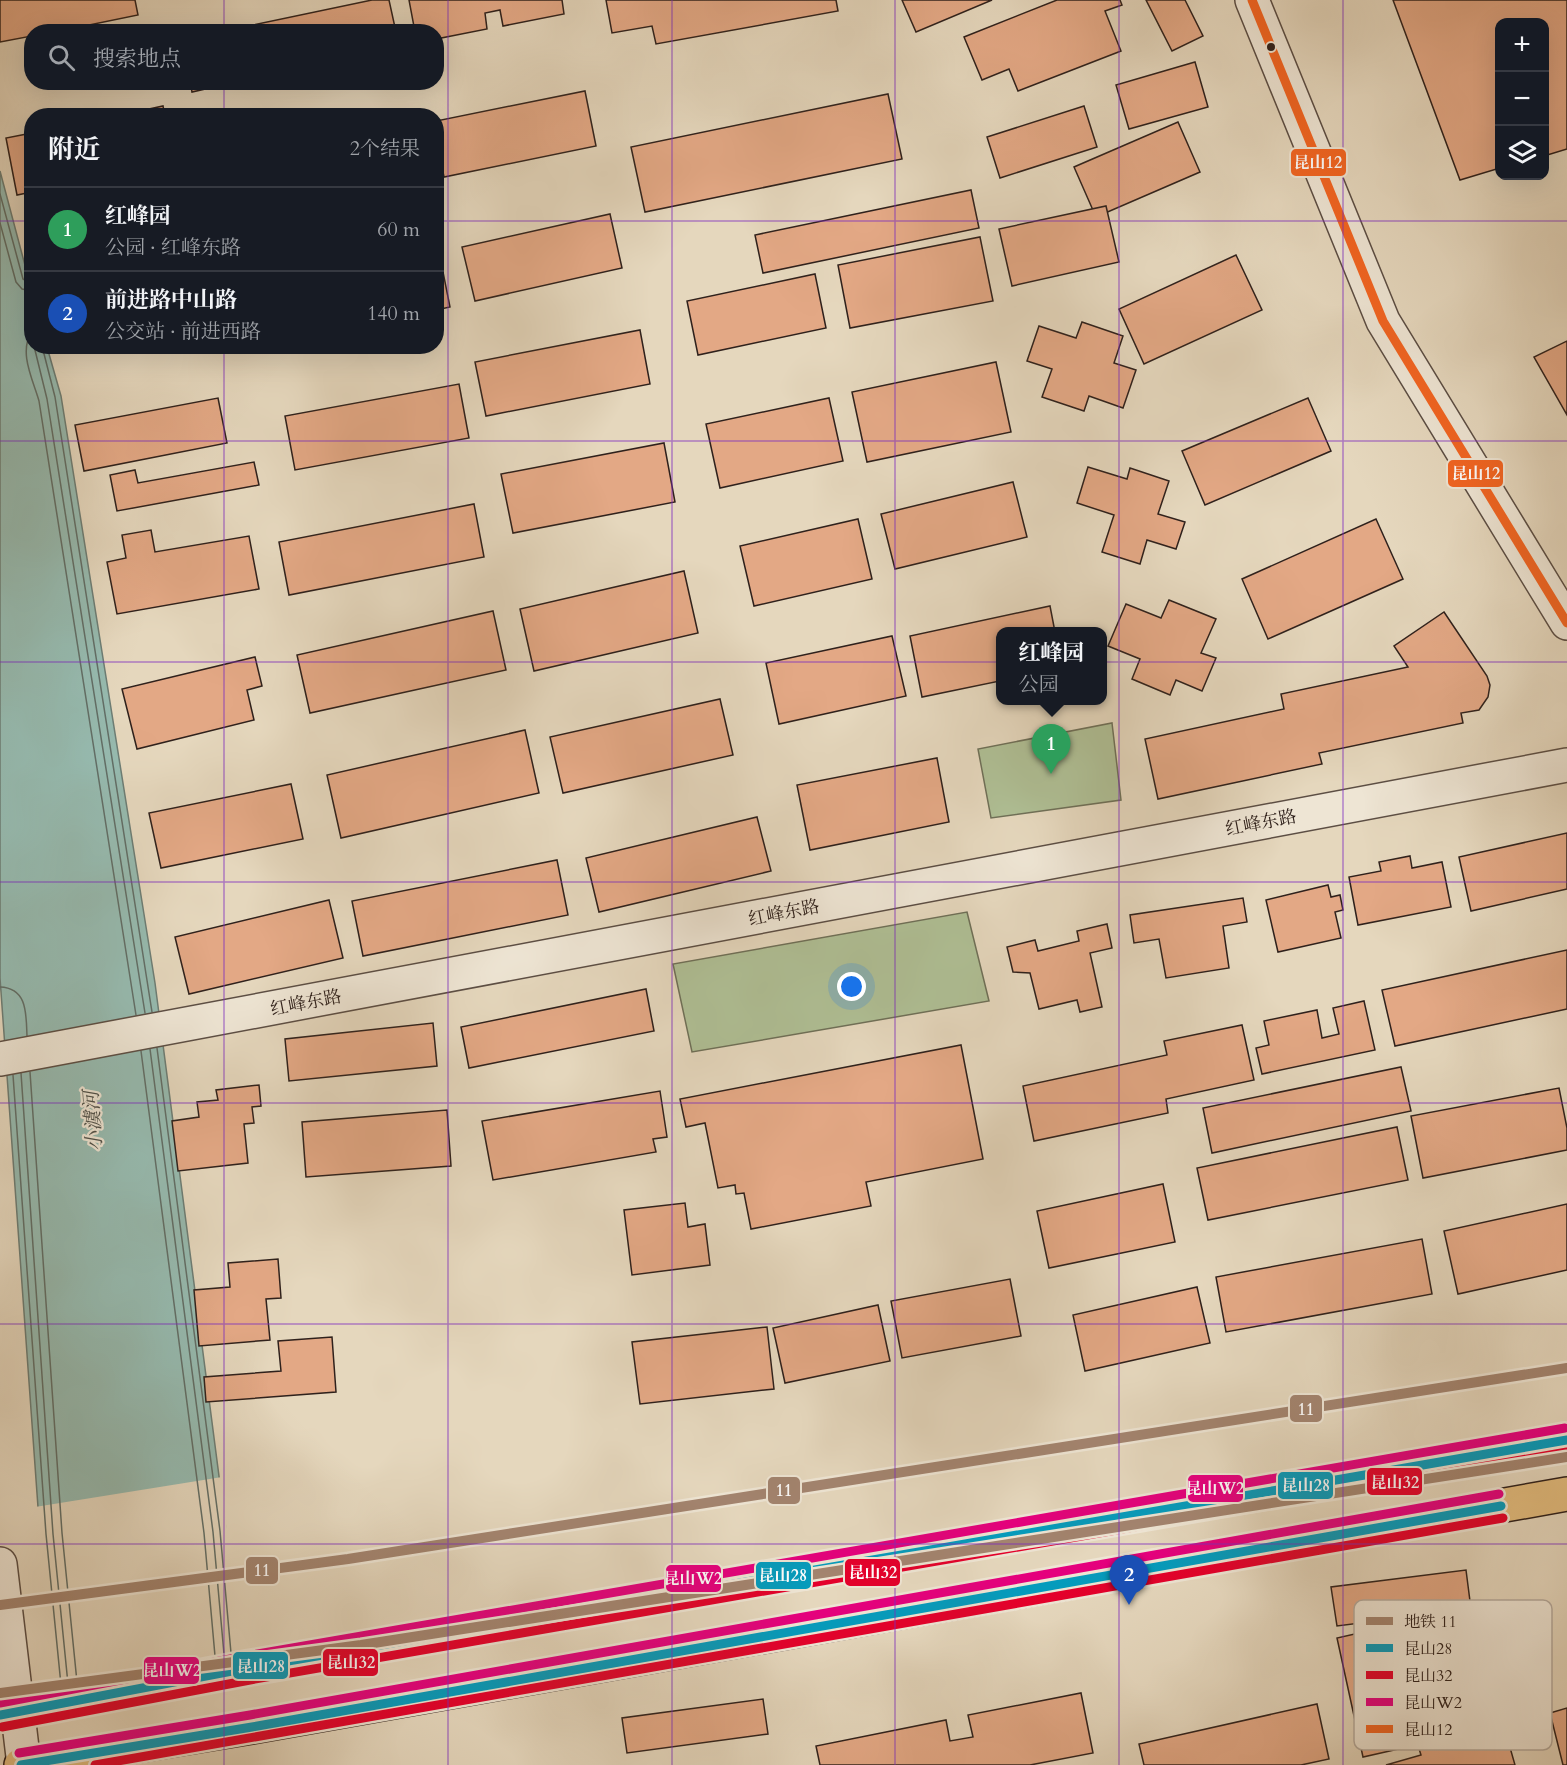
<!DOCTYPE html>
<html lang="zh">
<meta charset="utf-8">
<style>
:root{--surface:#171b24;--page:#242831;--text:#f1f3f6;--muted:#9ea1a6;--line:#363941;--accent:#c59692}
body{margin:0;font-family:Cardo,"Noto Serif SC",serif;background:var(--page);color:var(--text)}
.controls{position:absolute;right:18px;top:18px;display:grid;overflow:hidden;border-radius:12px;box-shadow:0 6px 24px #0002}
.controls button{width:54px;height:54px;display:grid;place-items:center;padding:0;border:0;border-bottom:2px solid var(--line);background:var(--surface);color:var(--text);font:30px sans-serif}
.you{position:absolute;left:852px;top:987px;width:21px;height:21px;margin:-15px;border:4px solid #fff;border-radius:50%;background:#1a73e8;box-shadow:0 0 0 9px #1a73e833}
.badge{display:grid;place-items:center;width:39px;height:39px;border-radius:50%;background:var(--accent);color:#fff;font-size:20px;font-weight:700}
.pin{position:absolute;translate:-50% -50px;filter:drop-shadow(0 2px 3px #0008)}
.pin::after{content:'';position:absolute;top:32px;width:21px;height:18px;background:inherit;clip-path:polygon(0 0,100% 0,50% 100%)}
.popup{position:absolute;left:996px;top:627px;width:111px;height:78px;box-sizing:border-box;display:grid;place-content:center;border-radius:12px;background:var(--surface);filter:drop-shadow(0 2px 4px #0005);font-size:20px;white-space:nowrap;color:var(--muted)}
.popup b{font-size:22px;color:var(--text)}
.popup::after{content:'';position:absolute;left:50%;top:100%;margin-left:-12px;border:12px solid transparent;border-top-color:var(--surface)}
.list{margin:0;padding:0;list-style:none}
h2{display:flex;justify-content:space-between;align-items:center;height:78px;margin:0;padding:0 24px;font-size:26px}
h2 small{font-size:20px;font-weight:400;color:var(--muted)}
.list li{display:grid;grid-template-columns:39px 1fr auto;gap:18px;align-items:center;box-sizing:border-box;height:84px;padding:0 24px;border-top:2px solid var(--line)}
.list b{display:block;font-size:22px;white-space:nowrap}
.list p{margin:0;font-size:20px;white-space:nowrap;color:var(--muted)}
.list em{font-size:20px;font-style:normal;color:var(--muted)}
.icon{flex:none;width:33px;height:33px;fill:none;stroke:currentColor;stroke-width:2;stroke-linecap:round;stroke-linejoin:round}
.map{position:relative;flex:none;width:1567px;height:1765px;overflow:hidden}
.search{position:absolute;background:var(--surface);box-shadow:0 6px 24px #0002;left:24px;top:24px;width:420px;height:66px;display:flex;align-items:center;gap:15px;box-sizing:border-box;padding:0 21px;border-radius:24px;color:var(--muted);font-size:22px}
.panel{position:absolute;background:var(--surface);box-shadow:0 6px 24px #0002;left:24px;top:108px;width:420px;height:246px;border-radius:24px}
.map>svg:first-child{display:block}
.green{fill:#afbf95;stroke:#6f7058;stroke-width:1.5}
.water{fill:#96baaf;stroke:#6d7d74;stroke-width:1.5}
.pier{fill:#e5d7bd}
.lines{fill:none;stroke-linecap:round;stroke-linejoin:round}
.shore{stroke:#626e66;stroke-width:1.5}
.building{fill:#e3a885;stroke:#2f211c;stroke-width:1.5}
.minor-casing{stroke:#5c4e44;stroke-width:36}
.major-casing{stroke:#2f211c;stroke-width:36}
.minor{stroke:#eee5d4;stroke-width:33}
.major{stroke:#e2bc7e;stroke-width:33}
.bus-1-casing{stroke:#eee5d4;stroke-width:14}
.bus-2-casing{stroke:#eee5d4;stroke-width:14}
.bus-3-casing{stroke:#eee5d4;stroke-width:14}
.bus-4-casing{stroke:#eee5d4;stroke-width:14}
.bus-1{stroke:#059bbc;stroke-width:9}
.bus-2{stroke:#e4002b;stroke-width:9}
.bus-3{stroke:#e5007d;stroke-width:9}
.bus-4{stroke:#f26522;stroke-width:9}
.metro-1-casing{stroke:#eee5d4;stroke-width:15}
.metro-1{stroke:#a3846f;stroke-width:10}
.grid{fill:none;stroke:#7b2cbf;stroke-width:1.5;stroke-opacity:0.55}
.bus-dot{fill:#2f211c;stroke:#eee5d4;stroke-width:2}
.labels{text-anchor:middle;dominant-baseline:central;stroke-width:4.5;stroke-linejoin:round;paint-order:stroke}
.street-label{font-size:18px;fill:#2f211c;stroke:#eee5d4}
.water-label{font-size:20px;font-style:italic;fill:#4e4f48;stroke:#eee5d4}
.key{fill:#eee5d4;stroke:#b5aa9d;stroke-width:1.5}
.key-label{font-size:16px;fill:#2f211c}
.line-badge{stroke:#eee5d4;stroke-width:2}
.badge-label{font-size:16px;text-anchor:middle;font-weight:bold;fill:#fff}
</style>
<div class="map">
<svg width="1567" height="1765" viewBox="0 0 1567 1765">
<rect width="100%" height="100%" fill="#e5d7bd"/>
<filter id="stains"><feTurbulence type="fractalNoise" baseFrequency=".00333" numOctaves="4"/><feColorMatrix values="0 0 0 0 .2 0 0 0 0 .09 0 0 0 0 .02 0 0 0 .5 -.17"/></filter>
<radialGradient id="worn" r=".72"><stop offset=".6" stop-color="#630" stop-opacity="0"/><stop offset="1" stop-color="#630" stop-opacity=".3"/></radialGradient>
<g class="green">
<polygon points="1112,723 1121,800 991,818 978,749"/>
<polygon points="967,912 989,1001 692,1052 673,964"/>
</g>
<polygon class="water" points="0,171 31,288 32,346 47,347 61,396 155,983 226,1530 40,1535 0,978"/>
<polygon class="pier" points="222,1477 250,1765 60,1765 35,1507"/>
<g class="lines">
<g class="shore">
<polyline points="0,194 23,279 32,284"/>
<polyline points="0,223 16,282 22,289 32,291"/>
<path d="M32,332c-14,19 1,48 7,69l97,614"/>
<polyline points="34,346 47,399 145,1013"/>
<polyline points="42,346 55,397 152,1012"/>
<path d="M0,987c28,1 26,28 27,49"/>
<polyline points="157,1048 220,1531 231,1653"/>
<polyline points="150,1049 213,1532 224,1654"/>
<polyline points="141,1051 204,1533 215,1656"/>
<polyline points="30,1072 62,1533 77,1682"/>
<polyline points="21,1073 53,1534 68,1684"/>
<polyline points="13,1075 46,1534 61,1685"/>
</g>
</g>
<g class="building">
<polygon points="0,0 135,0 138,15 55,32 32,32 32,36 0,42"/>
<polygon points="372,0 389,0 396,32 220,32"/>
<polygon points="409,0 562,0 564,14 503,26 500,10 485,13 487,29 436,39 436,32 415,32"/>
<polygon points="606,0 836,0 838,11 656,44 652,26 612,33"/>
<polygon points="902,0 992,0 916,32"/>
<polygon points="1057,0 1120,0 1122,5 1105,11 1121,51 1018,91 1009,69 982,80 964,37"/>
<polygon points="1146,0 1185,0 1203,36 1172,51"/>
<polygon points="1393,0 1567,0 1567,149 1544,156 1544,22 1500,22 1500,168 1460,180"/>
<polygon points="1195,62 1208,107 1129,129 1116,85"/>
<polygon points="190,82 236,82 192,92"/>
<polygon points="585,91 596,146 444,177 436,138 436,121"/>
<polygon points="888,94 902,159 645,212 631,147"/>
<polygon points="163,106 165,116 117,116"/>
<polygon points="1084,106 1097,147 1000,178 987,137"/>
<polygon points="1178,122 1200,172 1096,217 1074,167"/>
<polygon points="32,133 32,192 17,195 6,138"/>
<polygon points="971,190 979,228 763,273 755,235"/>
<polygon points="1106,206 1119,262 1012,286 999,229"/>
<polygon points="610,214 622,268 475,301 462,247"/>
<polygon points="980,237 993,301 850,328 838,265"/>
<polygon points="439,252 450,307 436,310 436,253"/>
<polygon points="1236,255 1262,310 1144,364 1119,309"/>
<polygon points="815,274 826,328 698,355 687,301"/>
<polygon points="1082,322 1123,336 1114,363 1136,370 1123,408 1089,396 1084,411 1042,397 1052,369 1027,361 1039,326 1076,338"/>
<polygon points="640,330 650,384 486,416 475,362"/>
<polygon points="1567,341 1567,415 1534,357"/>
<polygon points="996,362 1011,432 867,462 852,392"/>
<polygon points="459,384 469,438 295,470 285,416"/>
<polygon points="218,398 227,443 84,471 75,425"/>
<polygon points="829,398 843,461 720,488 706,424"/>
<polygon points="1308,398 1331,451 1205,505 1182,451"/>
<polygon points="664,443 675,502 513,533 501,474"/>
<polygon points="254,462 259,485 117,511 110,475 135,470 138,483"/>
<polygon points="1088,467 1127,479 1130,468 1169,481 1158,514 1185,522 1176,549 1147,540 1140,564 1102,552 1114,515 1077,503"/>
<polygon points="1013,482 1027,537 895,569 881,514"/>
<polygon points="474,504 484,557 289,595 279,542"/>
<polygon points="858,519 872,579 754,606 740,546"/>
<polygon points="1376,519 1403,579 1268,639 1242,579"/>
<polygon points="151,530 155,552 249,536 259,589 117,614 107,562 126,558 122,535"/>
<polygon points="684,571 698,633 534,671 520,609"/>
<polygon points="1169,600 1216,619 1201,653 1216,658 1202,691 1176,680 1170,695 1132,679 1140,659 1108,646 1126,604 1161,618"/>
<polygon points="1050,606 1055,632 1000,632 1000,681 922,697 910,636"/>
<polygon points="493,611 506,670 310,713 297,655"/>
<polygon points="1444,612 1487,676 1490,685 1488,697 1479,710 1461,713 1463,723 1319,753 1322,764 1158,799 1145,739 1284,709 1281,694 1408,667 1394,646"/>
<polygon points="892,636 906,696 779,724 766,663"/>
<polygon points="255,657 262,686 247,690 254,720 137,749 122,689"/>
<polygon points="720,699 733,755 563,793 550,737"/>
<polygon points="525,730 539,793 341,838 327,775"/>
<polygon points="937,758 949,822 810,850 797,785"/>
<polygon points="291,784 303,839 161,868 149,813"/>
<polygon points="757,817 771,871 599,912 586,858"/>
<polygon points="1567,833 1567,889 1471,911 1459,857"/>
<polygon points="1410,856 1412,868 1442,862 1451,907 1358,925 1349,877 1381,871 1379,862"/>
<polygon points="557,860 568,915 363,956 352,901"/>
<polygon points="1328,885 1331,897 1340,895 1343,910 1335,912 1341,938 1278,952 1266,900"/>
<polygon points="1243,898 1247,922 1223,926 1229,968 1166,978 1159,939 1134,943 1130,915"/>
<polygon points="329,900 343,958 189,994 175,937"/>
<polygon points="1107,924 1112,948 1090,953 1102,1007 1080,1012 1077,1000 1039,1009 1030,973 1013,972 1007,947 1035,940 1038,951 1079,941 1077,931"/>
<polygon points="1567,950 1567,1009 1395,1046 1382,990"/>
<polygon points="646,989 654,1031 469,1068 461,1027"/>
<polygon points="1364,1001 1375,1050 1262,1074 1256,1048 1269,1045 1264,1021 1317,1010 1322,1038 1339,1034 1333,1008"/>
<polygon points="433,1023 437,1066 289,1081 285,1039"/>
<polygon points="1242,1025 1254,1080 1166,1099 1168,1113 1034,1141 1023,1086 1167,1055 1164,1041"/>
<polygon points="961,1045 983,1159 866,1182 871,1206 751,1229 744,1193 736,1194 735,1185 718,1188 705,1123 686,1127 680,1099"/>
<polygon points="1401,1067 1411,1111 1212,1153 1203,1108"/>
<polygon points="259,1085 261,1106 252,1107 254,1123 244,1124 248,1163 178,1171 172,1121 199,1117 197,1102 218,1100 216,1090"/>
<polygon points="1559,1088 1567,1128 1567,1150 1423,1178 1411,1116"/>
<polygon points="660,1091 667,1137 653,1139 656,1152 493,1180 482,1121"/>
<polygon points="447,1110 451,1166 306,1177 302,1122"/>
<polygon points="1397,1127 1408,1180 1208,1220 1197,1168"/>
<polygon points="1163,1184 1175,1242 1049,1268 1037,1211"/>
<polygon points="685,1203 688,1227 705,1224 710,1265 632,1275 624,1210"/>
<polygon points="1567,1204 1567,1270 1458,1294 1444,1231"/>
<polygon points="1422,1239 1432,1294 1226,1332 1216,1277"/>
<polygon points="278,1259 281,1298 266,1299 270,1340 199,1346 194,1290 230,1287 228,1263"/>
<polygon points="1010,1279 1021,1336 902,1358 891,1301"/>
<polygon points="1197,1287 1210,1343 1085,1371 1073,1315"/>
<polygon points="878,1305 890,1361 785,1383 773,1328"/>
<polygon points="767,1327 774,1389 640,1404 632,1342"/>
<polygon points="332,1337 336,1392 206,1402 204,1377 281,1371 278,1341"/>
<polygon points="1466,1570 1471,1609 1337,1626 1331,1587"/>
<polygon points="1434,1616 1453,1701 1420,1708 1425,1728 1409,1732 1412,1746 1363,1757 1337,1638"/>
<polygon points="1081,1693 1093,1753 1030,1765 820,1765 816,1746 946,1720 950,1741 973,1737 968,1715"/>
<polygon points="763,1699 768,1734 627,1753 622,1718"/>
<polygon points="1317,1704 1329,1759 1301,1765 1144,1765 1139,1744"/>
<polygon points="1567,1708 1567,1765 1563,1765 1550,1713"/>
<polygon points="1451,1729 1455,1744 1505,1730 1515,1765 1386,1765 1421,1755 1416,1739"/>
</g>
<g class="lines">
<g class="minor-casing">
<g id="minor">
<polyline points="1252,0 1383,321 1567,623"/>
<polyline points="0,1059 1567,765"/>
<polyline points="0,1564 24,1765"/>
</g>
</g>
<g class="major-casing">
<g id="major">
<polyline points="0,1715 248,1668 1567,1440"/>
<polyline points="21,1765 252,1727 1567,1494"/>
</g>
</g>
<use href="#minor" class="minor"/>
<use href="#major" class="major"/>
<g class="bus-1-casing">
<g id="bus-1">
<polyline points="0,1715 248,1668 1567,1440"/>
<polyline points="21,1765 252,1727 1501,1506"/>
</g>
</g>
<g class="bus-2-casing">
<g id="bus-2">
<polyline points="2,1727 250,1680 1567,1452"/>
<polyline points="95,1765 1503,1518"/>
</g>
</g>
<g class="bus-3-casing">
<g id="bus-3">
<polyline points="0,1703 246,1656 1565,1428"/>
<polyline points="19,1753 250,1715 1499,1494"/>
</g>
</g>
<g class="bus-4-casing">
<polyline id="bus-4" points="1252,0 1383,321 1567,623"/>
</g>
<use href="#bus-1" class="bus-1"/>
<use href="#bus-2" class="bus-2"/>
<use href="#bus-3" class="bus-3"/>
<use href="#bus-4" class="bus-4"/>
<g class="metro-1-casing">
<g id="metro-1">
<polyline points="0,1605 348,1559 1567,1368"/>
<polyline points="0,1693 361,1645 1567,1457"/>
</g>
</g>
<use href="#metro-1" class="metro-1"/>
</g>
<path class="grid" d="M224,0v32M448,0v1765M672,0v1765M895,0v1765M1119,0v1765M1343,0v1765M224,82v34M0,221h32M436,221h1131M224,346v1419M0,441h1567M0,662h1567M0,882h1567M0,1103h1567M0,1324h1567M0,1544h1567"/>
<circle class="bus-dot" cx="1271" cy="47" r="5"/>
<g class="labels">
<g class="street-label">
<text transform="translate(1261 823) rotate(-11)">红峰东路</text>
<text transform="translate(784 913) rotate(-11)">红峰东路</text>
<text transform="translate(306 1003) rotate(-11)">红峰东路</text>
</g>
<g class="water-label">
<text transform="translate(93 1121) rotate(-94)">小澞河</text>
</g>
</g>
<rect x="1354" y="1600" width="198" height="150" rx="9" class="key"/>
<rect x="1366" y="1617" width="27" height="8" fill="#a3846f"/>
<rect x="1366" y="1644" width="27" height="8" fill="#059bbc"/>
<rect x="1366" y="1671" width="27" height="8" fill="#e4002b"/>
<rect x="1366" y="1698" width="27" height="8" fill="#e5007d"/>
<rect x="1366" y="1725" width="27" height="8" fill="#f26522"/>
<g class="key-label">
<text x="1404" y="1627">地铁 11</text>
<text x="1404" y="1654">昆山28</text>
<text x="1404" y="1681">昆山32</text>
<text x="1404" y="1708">昆山W2</text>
<text x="1404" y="1735">昆山12</text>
</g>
<g class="line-badge">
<rect x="1290" y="148" width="57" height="29" rx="6" fill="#f26522"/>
<rect x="1447" y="459" width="57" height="29" rx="6" fill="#f26522"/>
<rect x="1289" y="1394" width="34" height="29" rx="6" fill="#a3846f"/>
<rect x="1366" y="1467" width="57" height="29" rx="6" fill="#e4002b"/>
<rect x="1277" y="1471" width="57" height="29" rx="6" fill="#059bbc"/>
<rect x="1187" y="1474" width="57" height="29" rx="6" fill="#e5007d"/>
<rect x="767" y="1476" width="34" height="29" rx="6" fill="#a3846f"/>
<rect x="245" y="1556" width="34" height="29" rx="6" fill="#a3846f"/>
<rect x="844" y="1558" width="57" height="29" rx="6" fill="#e4002b"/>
<rect x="755" y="1561" width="57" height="29" rx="6" fill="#059bbc"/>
<rect x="665" y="1564" width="57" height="29" rx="6" fill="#e5007d"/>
<rect x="322" y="1648" width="57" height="29" rx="6" fill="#e4002b"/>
<rect x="232" y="1651" width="57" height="29" rx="6" fill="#059bbc"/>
<rect x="143" y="1656" width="57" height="29" rx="6" fill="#e5007d"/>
</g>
<g class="badge-label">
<text x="1318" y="168">昆山12</text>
<text x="1476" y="479">昆山12</text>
<text x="1306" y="1415">11</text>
<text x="1395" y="1488">昆山32</text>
<text x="1306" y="1491">昆山28</text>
<text x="1215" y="1494">昆山W2</text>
<text x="784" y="1496">11</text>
<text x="262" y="1576">11</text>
<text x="873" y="1578">昆山32</text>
<text x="783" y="1581">昆山28</text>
<text x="693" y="1584">昆山W2</text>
<text x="351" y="1668">昆山32</text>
<text x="261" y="1672">昆山28</text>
<text x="172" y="1676">昆山W2</text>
</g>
<rect width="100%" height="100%" filter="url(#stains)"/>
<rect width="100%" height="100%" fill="url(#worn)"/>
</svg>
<div class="controls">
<button>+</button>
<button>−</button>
<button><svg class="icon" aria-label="layers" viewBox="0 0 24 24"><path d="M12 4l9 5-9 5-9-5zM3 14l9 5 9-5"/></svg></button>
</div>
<div class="you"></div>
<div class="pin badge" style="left:1051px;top:774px;background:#2e9e5b">1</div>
<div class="popup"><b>红峰园</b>公园</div>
<div class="pin badge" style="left:1129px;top:1605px;background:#1a4fb4">2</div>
<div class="search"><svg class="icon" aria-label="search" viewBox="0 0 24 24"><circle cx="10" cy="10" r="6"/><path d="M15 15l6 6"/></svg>搜索地点</div>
<section class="panel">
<h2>附近<small>2个结果</small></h2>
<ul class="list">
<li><span class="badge" style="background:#2e9e5b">1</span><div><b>红峰园</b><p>公园 · 红峰东路</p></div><em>60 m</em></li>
<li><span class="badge" style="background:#1a4fb4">2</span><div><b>前进路中山路</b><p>公交站 · 前进西路</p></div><em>140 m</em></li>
</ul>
</section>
</div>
